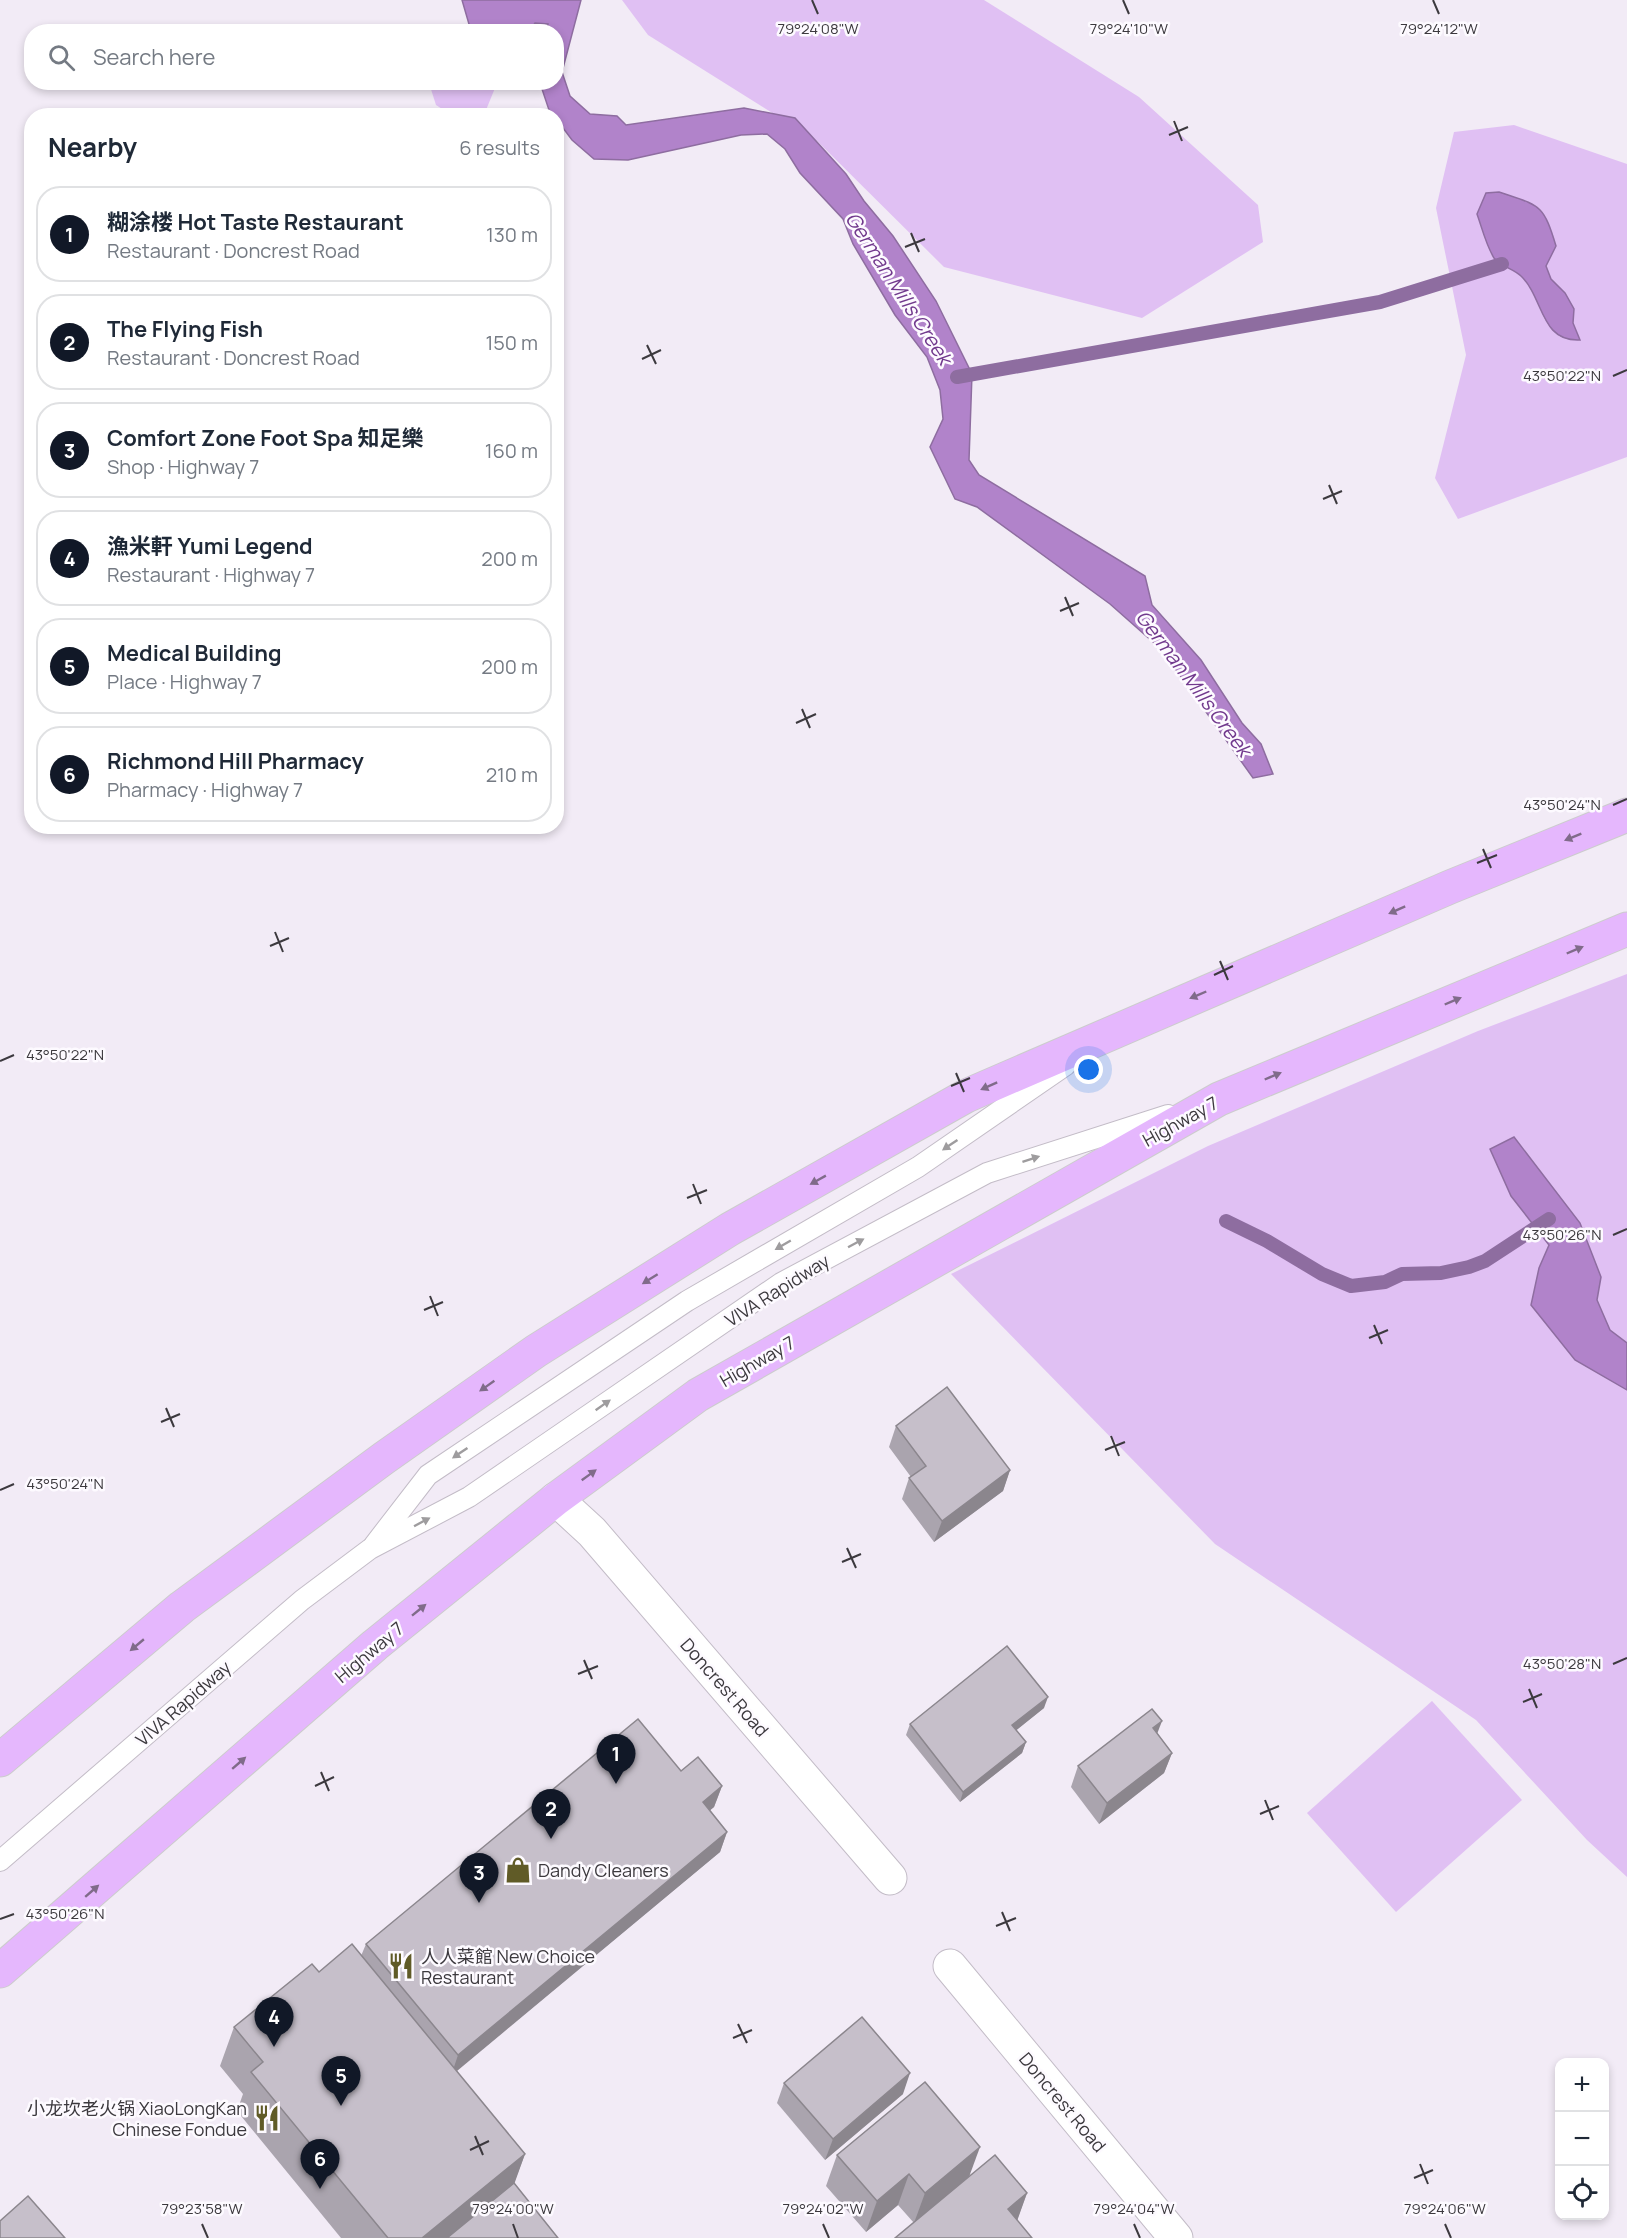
<!DOCTYPE html>
<meta charset="utf-8">
<style>
:root{--surface:#fff;--page:#f2f2f3;--text:#1f2937;--muted:#747a83;--line:#e0e1e3;--accent:#111827}
body{margin:0;font-family:Manrope,"Noto Sans SC",sans-serif;background:var(--page);color:var(--text)}
.controls{position:absolute;right:18px;bottom:18px;display:grid;overflow:hidden;border-radius:12px;box-shadow:0 3px 9px #0003}
.controls button{width:54px;height:54px;display:grid;place-items:center;padding:0;border:0;border-bottom:2px solid var(--line);background:var(--surface);color:var(--text);font:30px sans-serif}
.you{position:absolute;left:1089px;top:1070px;width:21px;height:21px;margin:-15px;border:4px solid #fff;border-radius:50%;background:#1a73e8;box-shadow:0 0 0 9px #1a73e833}
.badge{display:grid;place-items:center;width:39px;height:39px;border-radius:50%;background:var(--accent);color:#fff;font-size:20px;font-weight:700}
.pin{position:absolute;translate:-50% -50px;filter:drop-shadow(0 2px 3px #0008)}
.pin::after{content:'';position:absolute;top:32px;width:21px;height:18px;background:inherit;clip-path:polygon(0 0,100% 0,50% 100%)}
.list{margin:0;padding:0;list-style:none}
h2{display:flex;justify-content:space-between;align-items:center;height:78px;margin:0;padding:0 24px;font-size:26px}
h2 small{font-size:20px;font-weight:400;color:var(--muted)}
.list li{display:grid;grid-template-columns:39px 1fr auto;gap:18px;align-items:center;box-sizing:border-box;height:96px;margin:0 12px 12px;padding:0 12px;border:2px solid var(--line);border-radius:24px}
.list b{display:block;font-size:22px;white-space:nowrap}
.list p{margin:0;font-size:20px;white-space:nowrap;color:var(--muted)}
.list em{font-size:20px;font-style:normal;color:var(--muted)}
.icon{flex:none;width:33px;height:33px;fill:none;stroke:currentColor;stroke-width:2;stroke-linecap:round;stroke-linejoin:round}
.map{position:relative;flex:none;width:1627px;height:2238px;overflow:hidden}
.search{position:absolute;background:var(--surface);box-shadow:0 3px 9px #0003;left:24px;top:24px;width:540px;height:66px;display:flex;align-items:center;gap:15px;box-sizing:border-box;padding:0 21px;border-radius:24px;color:var(--muted);font-size:22px}
.panel{position:absolute;background:var(--surface);box-shadow:0 3px 9px #0003;left:24px;top:108px;width:540px;height:726px;border-radius:24px}
.map>svg:first-child{display:block}
.green{fill:#e0c0f3}
.water{fill:#b183ca;stroke:#8e6da0;stroke-width:1.5}
.lines{fill:none;stroke-linecap:round;stroke-linejoin:round}
.stream{stroke:#8e6da0;stroke-width:14}
.service-casing{stroke:#c3bcc7;stroke-width:22}
.minor-casing{stroke:#c3bcc7;stroke-width:35}
.primary-casing{stroke:#cccccd;stroke-width:35}
.service{stroke:#fff;stroke-width:20}
.minor{stroke:#fff;stroke-width:33}
.primary{stroke:#e5b7fd;stroke-width:33}
.wall{fill:#aaa4ae}
.shaded-wall{fill:#8b868d}
.building{fill:#c6bfca;stroke:#8b868d;stroke-width:1.5}
.oneway{fill:#806b8a}
.oneway2{fill:#9e9c9e}
.ticks{fill:none;stroke:#3c393e;stroke-width:2}
.labels{text-anchor:middle;dominant-baseline:central;stroke-width:5;stroke-linejoin:round;paint-order:stroke}
.street-label{font-size:18px;fill:#3c393e;stroke:#fdfaff}
.poi-label{font-size:18px;fill:#3c393e;stroke:#fdfaff;text-anchor:start}
.water-label{font-size:20px;font-style:italic;fill:#71398d;stroke:#fdfaff}
.ticks-label{font-size:15px;text-anchor:middle;fill:#3c393e;stroke:#fdfaff;stroke-width:5;stroke-linejoin:round;paint-order:stroke}
</style>
<div class="map">
<svg width="1627" height="2238" viewBox="0 0 1627 2238">
<rect width="100%" height="100%" fill="#f2ebf6"/>
<g class="green">
<polygon points="622,0 984,0 1139,97 1258,205 1263,242 1142,318 944,267 817,141 648,35"/>
<path d="M429,83h64l2,5 -9,22c-22,8 -31,8 -50,-5z"/>
<polygon points="1514,125 1627,164 1627,457 1458,519 1435,478 1466,355 1436,208 1454,132"/>
<polygon points="1627,974 1627,1877 1587,1840 1476,1720 1215,1544 951,1274 1208,1146 1478,1031"/>
<polygon points="1432,1701 1522,1800 1396,1912 1307,1813"/>
</g>
<g class="water">
<polygon points="462,0 581,0 562,72 570,96 590,114 617,116 626,125 744,108 795,118 846,174 864,201 893,236 936,301 972,374 969,460 979,475 1145,576 1152,605 1201,660 1242,723 1261,744 1273,774 1253,778 1162,650 1110,604 977,507 955,499 930,447 943,419 940,390 927,357 895,315 853,244 843,219 800,173 785,149 767,134 741,135 628,160 594,159 572,140 557,120 556,116 553,115 549,110 540,83 556,82 556,32 547,31 548,24 535,23 530,31 471,31"/>
<path d="M1499,192c41,14 44,11 57,54l-10,20 5,13 14,14 9,16 -1,14 7,17c-40,2 -36,-42 -59,-64 -7,-7 -21,-10 -27,-18 -8,-13 -12,-30 -17,-44l9,-21z"/>
<polygon points="1514,1137 1580,1223 1601,1277 1597,1300 1610,1330 1627,1343 1627,1390 1575,1360 1531,1305 1539,1268 1549,1245 1511,1196 1490,1149"/>
</g>
<g class="lines">
<g class="stream">
<polyline points="957,377 1380,302 1502,264"/>
<polyline points="1226,1221 1267,1241 1322,1274 1351,1286 1385,1282 1402,1274 1441,1273 1469,1267 1485,1261 1549,1219"/>
</g>
<g class="service-casing">
<g id="service">
<polyline points="374,1545 428,1475 687,1301 918,1167 1066,1065"/>
<polyline points="0,1861 302,1600 370,1549 469,1497 781,1283 987,1173 1168,1115"/>
</g>
</g>
<g class="minor-casing">
<g id="minor">
<polyline points="556,1499 592,1532 890,1878"/>
<polyline points="950,1966 1176,2238"/>
</g>
</g>
<g class="primary-casing">
<g id="primary">
<polyline points="0,1760 182,1607 384,1458 536,1351 730,1229 966,1096 1450,887 1627,815"/>
<polyline points="0,1971 375,1645 556,1499 698,1395 1219,1099 1627,929"/>
</g>
</g>
<use href="#service" class="service"/>
<use href="#minor" class="minor"/>
<use href="#primary" class="primary"/>
</g>
<g class="wall">
<polygon points="896,1426 1010,1470 1003,1491 934,1542 902,1499 909,1478 911,1477 889,1447"/>
<polygon points="1044,1708 1016,1730 1026,1742 1022,1753 960,1802 906,1735 910,1724"/>
<polygon points="1157,1733 1172,1753 1164,1773 1099,1824 1071,1787 1078,1766"/>
<polygon points="681,1771 722,1786 714,1807 710,1810 727,1832 720,1852 456,2071 525,2154 514,2183 558,2238 341,2238 237,2111 243,2094 220,2066 234,2027 319,1972 361,1956 366,1944"/>
<polygon points="784,2083 903,2094 825,2160 777,2103"/>
<polygon points="837,2155 969,2177 1027,2193 1017,2220 914,2223 898,2205 866,2232 826,2186"/>
</g>
<g class="shaded-wall">
<polygon points="1010,1470 1003,1491 934,1542 942,1521"/>
<polygon points="1048,1697 1044,1708 1009,1736 1012,1725"/>
<polygon points="1162,1721 1154,1742 1153,1728"/>
<polygon points="1026,1742 1022,1753 960,1802 963,1792"/>
<polygon points="1172,1753 1164,1773 1099,1824 1107,1803"/>
<polygon points="722,1786 714,1807 695,1823 703,1802"/>
<polygon points="727,1832 720,1852 451,2076 458,2055"/>
<polygon points="910,2073 903,2094 825,2160 833,2139"/>
<polygon points="980,2147 969,2177 914,2223 925,2193"/>
<polygon points="525,2154 511,2193 456,2238 422,2238"/>
<polygon points="909,2174 898,2205 866,2232 877,2201"/>
<polygon points="1027,2193 1016,2224 1008,2209"/>
</g>
<g class="building">
<polygon points="947,1387 1010,1470 942,1521 909,1478 926,1466 896,1426"/>
<polygon points="1007,1646 1048,1697 1012,1725 1026,1742 963,1792 910,1724"/>
<polygon points="1152,1709 1162,1721 1153,1728 1172,1753 1107,1803 1078,1766"/>
<polygon points="638,1719 681,1771 698,1757 722,1786 703,1802 727,1832 458,2055 366,1944"/>
<polygon points="352,1944 525,2154 422,2238 388,2238 251,2072 263,2062 234,2027 312,1964 319,1972"/>
<polygon points="862,2017 910,2073 833,2139 784,2083"/>
<polygon points="925,2082 980,2147 925,2193 909,2174 877,2201 837,2155"/>
<polygon points="995,2155 1027,2193 1008,2209 1032,2238 895,2238"/>
<polygon points="514,2183 558,2238 447,2238"/>
<polygon points="28,2196 65,2238 0,2238 0,2221"/>
</g>
<defs><path id="oneway-solid" d="M-6-.8H1V-3.2L6.5 0L1 3.2V.8H-6Z" transform="scale(1.5)"/></defs>
<g class="oneway">
<use href="#oneway-solid" transform="translate(1573 837) rotate(158)"/>
<use href="#oneway-solid" transform="translate(1397 910) rotate(156)"/>
<use href="#oneway-solid" transform="translate(1575 950) rotate(-23)"/>
<use href="#oneway-solid" transform="translate(1198 995) rotate(157)"/>
<use href="#oneway-solid" transform="translate(1453 1001) rotate(-23)"/>
<use href="#oneway-solid" transform="translate(1273 1076) rotate(-23)"/>
<use href="#oneway-solid" transform="translate(989 1086) rotate(156)"/>
<use href="#oneway-solid" transform="translate(818 1180) rotate(151)"/>
<use href="#oneway-solid" transform="translate(650 1279) rotate(148)"/>
<use href="#oneway-solid" transform="translate(487 1386) rotate(145)"/>
<use href="#oneway-solid" transform="translate(589 1475) rotate(-36)"/>
<use href="#oneway-solid" transform="translate(419 1610) rotate(-39)"/>
<use href="#oneway-solid" transform="translate(137 1645) rotate(140)"/>
<use href="#oneway-solid" transform="translate(239 1763) rotate(-41)"/>
<use href="#oneway-solid" transform="translate(92 1891) rotate(-41)"/>
</g>
<g class="oneway2">
<use href="#oneway-solid" transform="translate(950 1145) rotate(146)"/>
<use href="#oneway-solid" transform="translate(1031 1159) rotate(-18)"/>
<use href="#oneway-solid" transform="translate(856 1243) rotate(-28)"/>
<use href="#oneway-solid" transform="translate(783 1245) rotate(150)"/>
<use href="#oneway-solid" transform="translate(603 1405) rotate(-35)"/>
<use href="#oneway-solid" transform="translate(460 1453) rotate(146)"/>
<use href="#oneway-solid" transform="translate(422 1522) rotate(-28)"/>
</g>
<path class="ticks" d="M812,0l6,14M1123,0l6,14M1433,0l6,14M1174,121l8,20M1169,135l19,-8M911,233l8,19M905,247l20,-8M647,345l9,19M642,359l19,-9M1613,376l14,-6M1329,485l8,19M1323,499l19,-8M1065,597l8,19M1060,611l19,-8M802,709l8,19M796,723l20,-9M1613,805l14,-6M1483,849l8,19M1477,863l20,-8M275,932l8,20M270,946l19,-8M1220,961l8,19M1214,975l19,-9M0,1061l14,-6M956,1073l8,19M951,1086l19,-8M693,1184l8,20M687,1198l20,-8M1613,1235l14,-6M430,1296l8,20M424,1310l19,-8M1374,1325l8,19M1369,1338l19,-8M166,1408l8,19M161,1422l19,-8M1111,1436l8,20M1105,1450l20,-8M0,1490l14,-6M847,1548l9,20M842,1562l19,-8M584,1660l8,19M1613,1664l14,-6M578,1674l20,-8M1529,1689l8,19M1523,1702l19,-8M321,1772l8,19M315,1786l19,-9M1265,1800l8,20M1260,1814l19,-8M1002,1912l8,19M0,1919l14,-5M996,1926l20,-8M738,2024l9,19M733,2038l19,-8M475,2136l8,19M470,2150l19,-9M1420,2164l8,20M1414,2178l19,-8M202,2224l6,14M513,2224l5,14M823,2224l6,14M1134,2224l6,14M1445,2224l6,14"/>
<defs>
<g id="shop-bare" transform="scale(2.07)"><path d="M-5-2.5h2.3a2.7 3.5 0 0 1 5.4 0H5L5.5 6h-11ZM-1.5-2.5h3a1.5 2.3 0 0 0-3 0Z" fill="#605b27" stroke="#fdfaff" stroke-width="2.5" paint-order="stroke"/></g>
<g id="restaurant-bare" transform="scale(2.07)"><path d="M-5-6h1v4h1v-4h1v4h1v-4h1v5L-1.5 .5V6h-2V.5L-5-1ZM5-6V6H3V1.5H1.5Q1.5-4 5-6Z" fill="#605b27" stroke="#fdfaff" stroke-width="2.5" paint-order="stroke"/></g>
</defs>
<g fill-rule="evenodd">
<use href="#shop-bare" x="518" y="1870"/>
<use href="#restaurant-bare" x="401" y="1966"/>
<use href="#restaurant-bare" x="267" y="2118"/>
</g>
<g class="labels">
<g class="street-label">
<text transform="translate(1180 1121) rotate(-29)">Highway 7</text>
<text transform="translate(777 1290) rotate(-32)">VIVA Rapidway</text>
<text transform="translate(757 1361) rotate(-30)">Highway 7</text>
<text transform="translate(369 1652) rotate(-40)">Highway 7</text>
<text transform="translate(725 1687) rotate(49)">Doncrest Road</text>
<text transform="translate(183 1703) rotate(-41)">VIVA Rapidway</text>
<text transform="translate(1063 2102) rotate(50)">Doncrest Road</text>
</g>
<g class="poi-label">
<text x="538" y="1870">Dandy Cleaners</text>
<text x="421" y="1956">人人菜館 New Choice<tspan x="421" dy="21">Restaurant</tspan></text>
<text x="247" y="2108" text-anchor="end">小龙坎老火锅 XiaoLongKan<tspan x="247" dy="21">Chinese Fondue</tspan></text>
</g>
<g class="water-label">
<text transform="translate(899 288) rotate(57)">German Mills Creek</text>
<text transform="translate(1194 683) rotate(53)">German Mills Creek</text>
</g>
</g>
<g class="ticks-label">
<text x="818" y="34">79°24'08"W</text>
<text x="1129" y="34">79°24'10"W</text>
<text x="1439" y="34">79°24'12"W</text>
<text x="1562" y="381">43°50'22"N</text>
<text x="1562" y="810">43°50'24"N</text>
<text x="65" y="1060">43°50'22"N</text>
<text x="1562" y="1240">43°50'26"N</text>
<text x="65" y="1489">43°50'24"N</text>
<text x="1562" y="1669">43°50'28"N</text>
<text x="65" y="1919">43°50'26"N</text>
<text x="202" y="2214">79°23'58"W</text>
<text x="513" y="2214">79°24'00"W</text>
<text x="823" y="2214">79°24'02"W</text>
<text x="1134" y="2214">79°24'04"W</text>
<text x="1445" y="2214">79°24'06"W</text>
</g>
</svg>
<div class="controls">
<button>+</button>
<button>−</button>
<button><svg class="icon" aria-label="locate" viewBox="0 0 24 24"><circle cx="12" cy="12" r="6"/><path d="M12 2v4M12 18v4M2 12h4M18 12h4"/></svg></button>
</div>
<div class="you"></div>
<div class="pin badge" style="left:616px;top:1784px">1</div>
<div class="pin badge" style="left:551px;top:1839px">2</div>
<div class="pin badge" style="left:479px;top:1903px">3</div>
<div class="pin badge" style="left:274px;top:2047px">4</div>
<div class="pin badge" style="left:341px;top:2106px">5</div>
<div class="pin badge" style="left:320px;top:2189px">6</div>
<div class="search"><svg class="icon" aria-label="search" viewBox="0 0 24 24"><circle cx="10" cy="10" r="6"/><path d="M15 15l6 6"/></svg>Search here</div>
<section class="panel">
<h2>Nearby<small>6 results</small></h2>
<ul class="list">
<li><span class="badge">1</span><div><b>糊涂楼 Hot Taste Restaurant</b><p>Restaurant · Doncrest Road</p></div><em>130 m</em></li>
<li><span class="badge">2</span><div><b>The Flying Fish</b><p>Restaurant · Doncrest Road</p></div><em>150 m</em></li>
<li><span class="badge">3</span><div><b>Comfort Zone Foot Spa 知足樂</b><p>Shop · Highway 7</p></div><em>160 m</em></li>
<li><span class="badge">4</span><div><b>漁米軒 Yumi Legend</b><p>Restaurant · Highway 7</p></div><em>200 m</em></li>
<li><span class="badge">5</span><div><b>Medical Building</b><p>Place · Highway 7</p></div><em>200 m</em></li>
<li><span class="badge">6</span><div><b>Richmond Hill Pharmacy</b><p>Pharmacy · Highway 7</p></div><em>210 m</em></li>
</ul>
</section>
</div>
